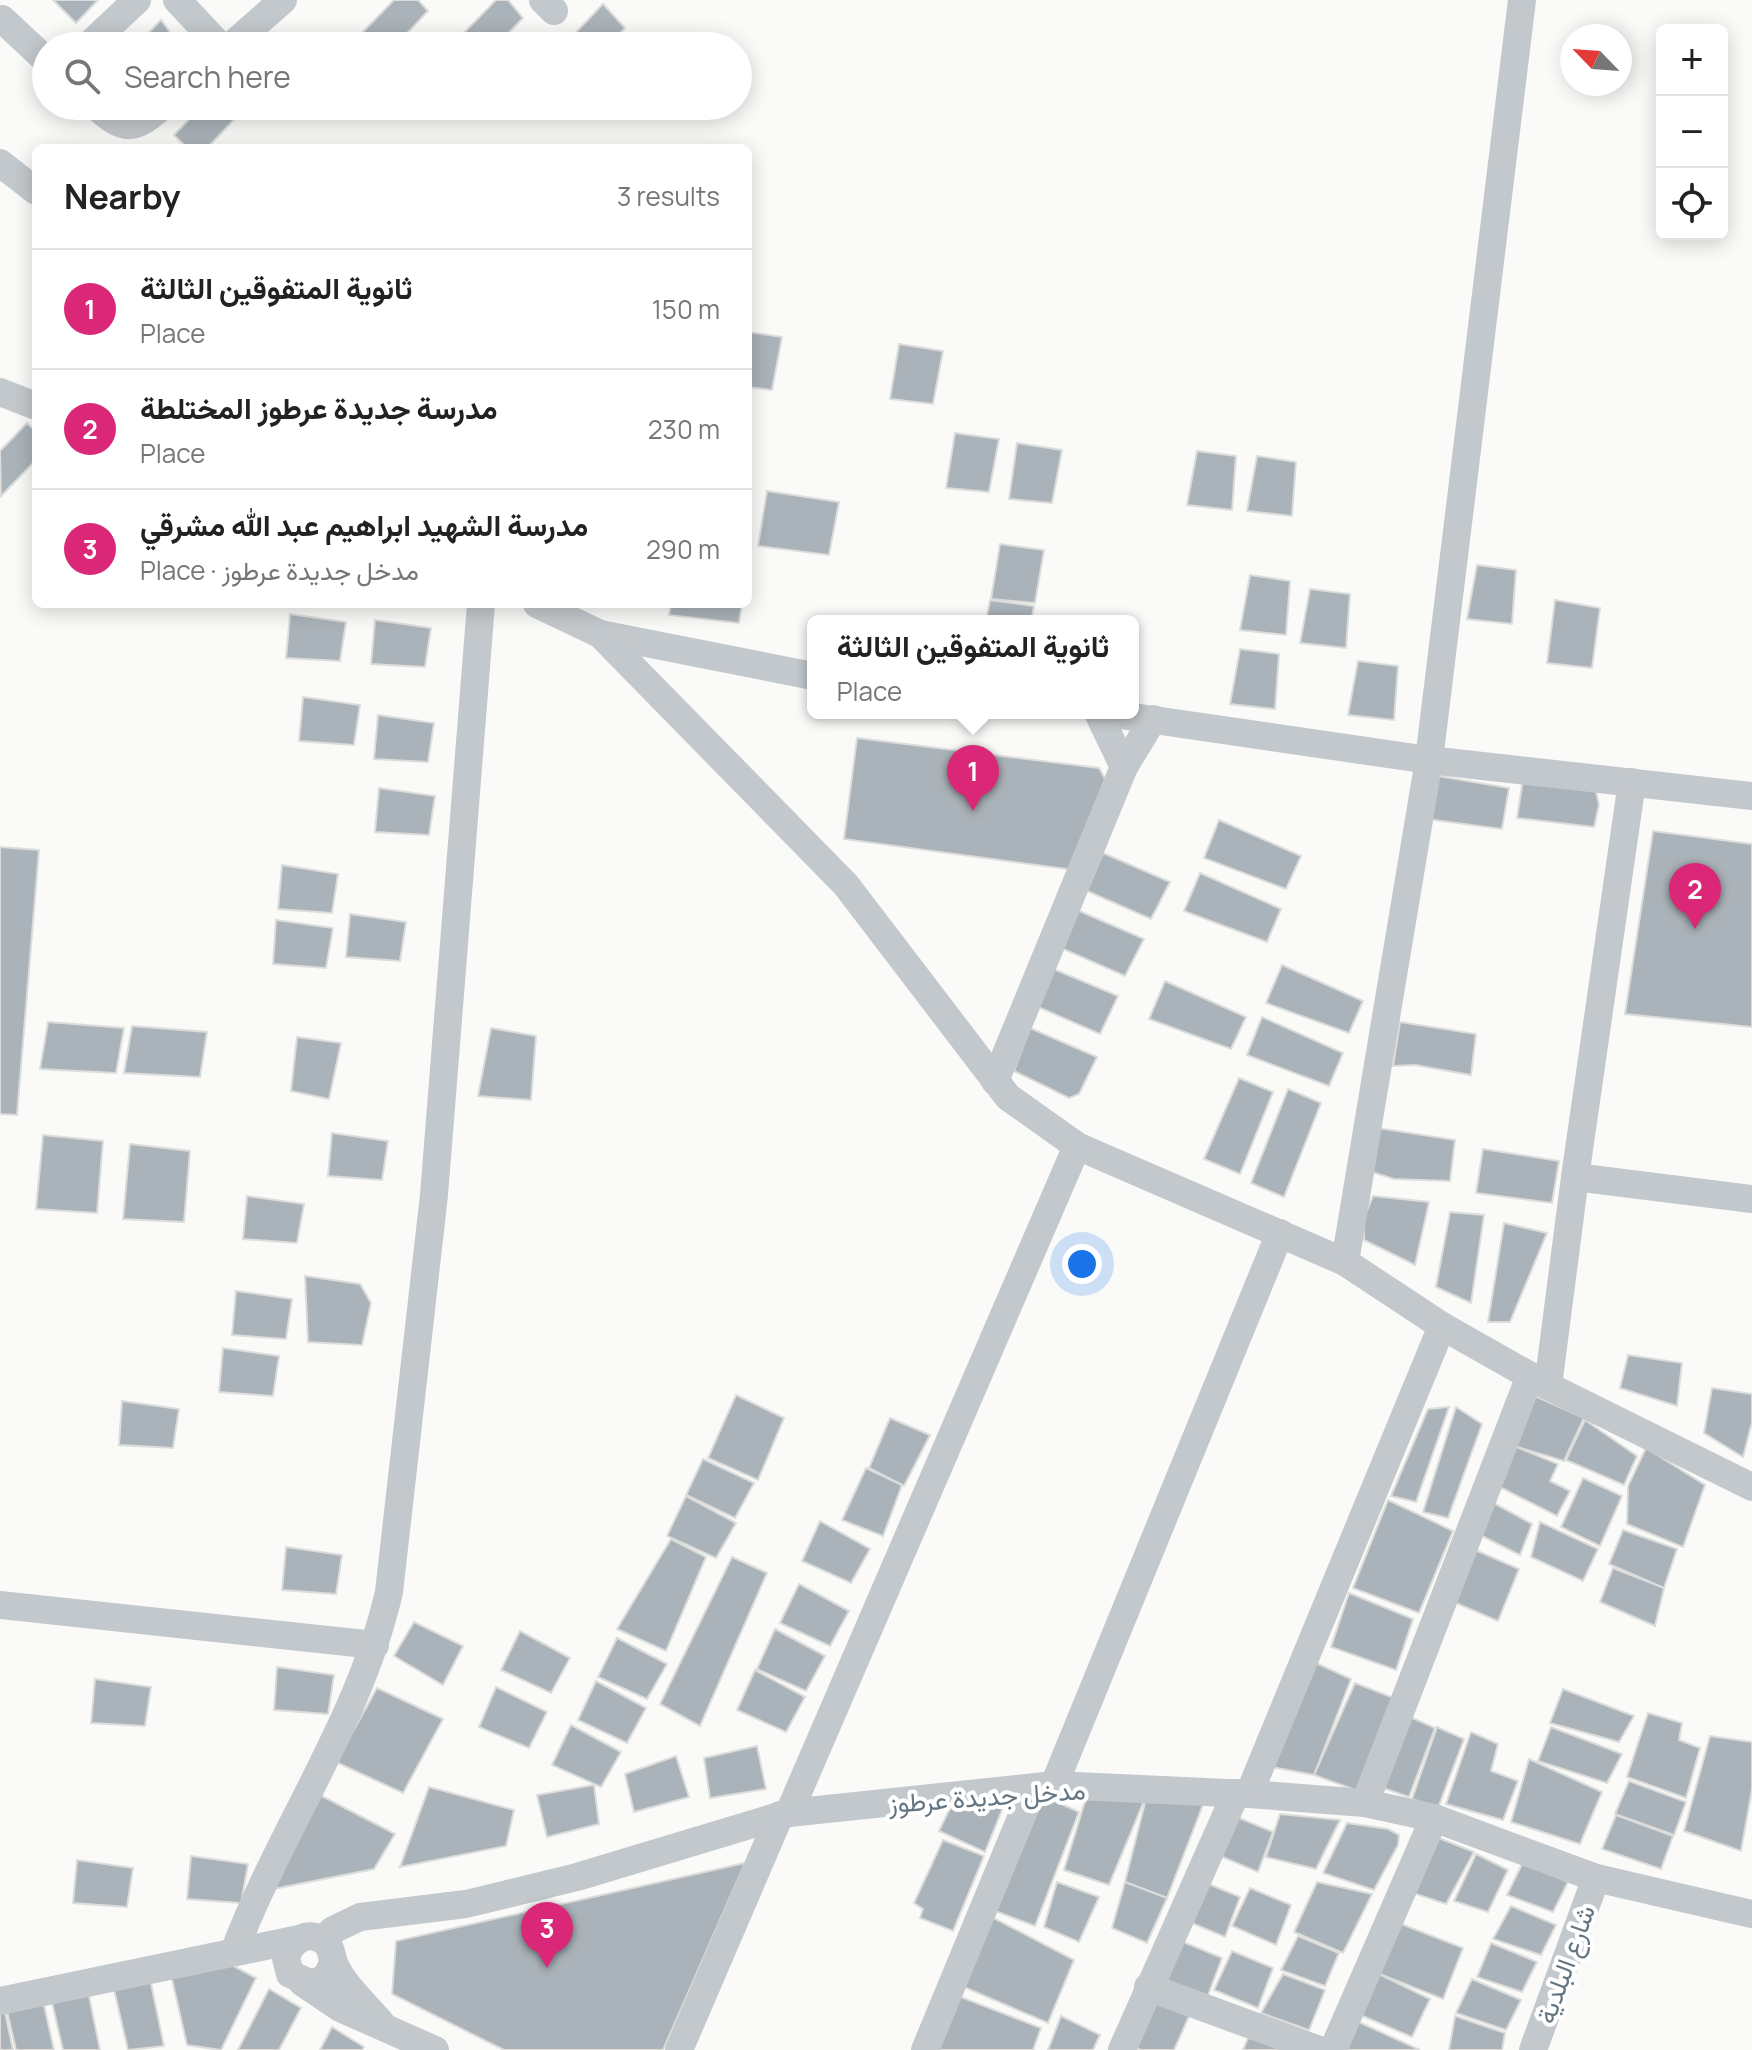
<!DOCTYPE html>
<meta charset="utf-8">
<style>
:root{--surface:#fff;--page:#f2f2f2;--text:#222;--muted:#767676;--line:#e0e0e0;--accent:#db2777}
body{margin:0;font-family:Manrope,Vazirmatn,sans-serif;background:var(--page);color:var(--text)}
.controls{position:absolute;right:24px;top:24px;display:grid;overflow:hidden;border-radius:12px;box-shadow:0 4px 20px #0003}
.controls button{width:72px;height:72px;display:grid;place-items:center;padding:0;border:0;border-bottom:2px solid var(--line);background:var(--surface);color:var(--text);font:40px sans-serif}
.compass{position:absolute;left:1560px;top:24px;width:72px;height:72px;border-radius:50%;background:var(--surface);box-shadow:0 4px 20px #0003;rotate:295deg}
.you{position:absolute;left:1082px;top:1264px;width:28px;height:28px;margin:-20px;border:6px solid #fff;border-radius:50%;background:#1a73e8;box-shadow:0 0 0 12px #1a73e833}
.badge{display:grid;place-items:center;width:52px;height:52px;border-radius:50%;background:var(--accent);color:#fff;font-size:26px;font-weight:700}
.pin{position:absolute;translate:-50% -66px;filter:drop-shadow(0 2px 4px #0008)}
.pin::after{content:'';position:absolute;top:42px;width:28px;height:24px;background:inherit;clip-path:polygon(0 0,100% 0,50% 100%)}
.popup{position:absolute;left:807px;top:615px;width:332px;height:104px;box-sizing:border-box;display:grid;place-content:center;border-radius:12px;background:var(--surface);filter:drop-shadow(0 2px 6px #0005);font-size:26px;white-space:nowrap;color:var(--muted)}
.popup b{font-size:30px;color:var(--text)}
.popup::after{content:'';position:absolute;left:50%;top:100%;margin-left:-16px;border:16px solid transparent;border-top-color:var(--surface)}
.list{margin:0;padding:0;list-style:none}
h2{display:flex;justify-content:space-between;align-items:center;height:104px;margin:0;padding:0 32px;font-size:34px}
h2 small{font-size:26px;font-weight:400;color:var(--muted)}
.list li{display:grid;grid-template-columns:52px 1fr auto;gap:24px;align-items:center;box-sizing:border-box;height:120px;padding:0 32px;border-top:2px solid var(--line)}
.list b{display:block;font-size:30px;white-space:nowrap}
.list p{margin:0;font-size:26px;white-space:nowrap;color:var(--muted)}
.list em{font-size:26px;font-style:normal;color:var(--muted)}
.icon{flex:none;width:44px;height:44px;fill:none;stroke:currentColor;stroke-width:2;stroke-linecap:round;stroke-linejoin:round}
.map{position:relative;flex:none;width:1752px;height:2050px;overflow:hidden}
.search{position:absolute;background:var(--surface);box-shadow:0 4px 20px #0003;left:32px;top:32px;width:720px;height:88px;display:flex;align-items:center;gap:20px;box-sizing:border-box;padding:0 28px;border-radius:44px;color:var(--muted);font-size:30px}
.panel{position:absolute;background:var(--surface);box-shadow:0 4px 20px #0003;left:32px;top:144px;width:720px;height:464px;border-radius:12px}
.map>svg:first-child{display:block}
.building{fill:#aab3b9;stroke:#dcdcda;stroke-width:2}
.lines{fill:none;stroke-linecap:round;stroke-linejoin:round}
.minor{stroke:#c3c8cc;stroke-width:28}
.labels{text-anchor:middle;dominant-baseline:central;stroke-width:8;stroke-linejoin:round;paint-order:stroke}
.street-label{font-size:26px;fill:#657683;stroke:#fff}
</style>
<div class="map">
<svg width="1752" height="2050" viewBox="0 0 1752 2050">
<rect width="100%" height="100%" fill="#fafaf8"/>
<g class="building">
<polygon points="53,0 98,0 76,23"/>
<polygon points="394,0 418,0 428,11 395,46 366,46 357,38"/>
<polygon points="496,0 508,0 523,18 496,46 455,46 453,44"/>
<polygon points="603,4 625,28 608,46 563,46"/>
<polygon points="161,20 180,46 136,46"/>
<polygon points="202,106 245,108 207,148 187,148 174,135"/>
<polygon points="748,332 782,337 772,390 748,387"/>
<polygon points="899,344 943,351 933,404 890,399"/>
<polygon points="27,423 36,432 36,460 1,496 0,451"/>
<polygon points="955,433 999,439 989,492 946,488"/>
<polygon points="1017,443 1062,450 1052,503 1009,499"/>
<polygon points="1197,451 1236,456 1232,510 1187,505"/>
<polygon points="1257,456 1296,462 1292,516 1247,511"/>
<polygon points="767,491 839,502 829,555 758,546"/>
<polygon points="1000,544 1044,550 1035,603 991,599"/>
<polygon points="1477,565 1516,570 1512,624 1467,619"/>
<polygon points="1250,575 1290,581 1286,635 1240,630"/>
<polygon points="1310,589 1350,594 1346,648 1300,643"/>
<polygon points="990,600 1034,606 1031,621 986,621"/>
<polygon points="1555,600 1600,608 1592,668 1547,663"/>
<polygon points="671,604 742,604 739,623 669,615"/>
<polygon points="290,614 346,622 340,661 286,658"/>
<polygon points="375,620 431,628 425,667 371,664"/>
<polygon points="1240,649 1279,654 1275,709 1230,704"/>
<polygon points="1358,661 1398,666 1394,720 1348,715"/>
<polygon points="303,697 360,705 354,745 299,741"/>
<polygon points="378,715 434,723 428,762 374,759"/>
<polygon points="857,738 1099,768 1108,784 1074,870 844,839"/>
<polygon points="1524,773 1595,787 1599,805 1594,827 1517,818"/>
<polygon points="1432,775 1509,788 1502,829 1426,819"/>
<polygon points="379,788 435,796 429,835 375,832"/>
<polygon points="1219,820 1301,856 1286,889 1204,858"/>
<polygon points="1653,831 1752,844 1752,1027 1625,1014"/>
<polygon points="0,847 39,850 17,1115 0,1114"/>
<polygon points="1103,853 1170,882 1151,919 1087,891"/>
<polygon points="282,865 338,874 332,913 278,909"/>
<polygon points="1200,873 1281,909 1267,942 1184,911"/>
<polygon points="1077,910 1144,939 1125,976 1061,948"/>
<polygon points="350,914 406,922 400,961 346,957"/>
<polygon points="276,920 333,928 326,968 273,964"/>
<polygon points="1282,965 1363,1001 1349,1033 1266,1003"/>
<polygon points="1051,968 1118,996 1100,1034 1036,1006"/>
<polygon points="1165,981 1246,1017 1231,1049 1149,1019"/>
<polygon points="1262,1017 1343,1053 1329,1086 1247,1055"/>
<polygon points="48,1022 124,1028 116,1073 40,1069"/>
<polygon points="1400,1022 1476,1034 1471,1075 1415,1065 1393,1066"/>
<polygon points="132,1026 207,1032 200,1077 124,1073"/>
<polygon points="491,1028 536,1036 531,1100 478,1096"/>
<polygon points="1030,1028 1097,1057 1079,1094 1069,1098 1014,1071"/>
<polygon points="297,1037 341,1043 329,1099 291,1091"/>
<polygon points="1239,1078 1273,1092 1240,1174 1204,1159"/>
<polygon points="1288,1089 1321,1103 1284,1197 1251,1183"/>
<polygon points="1378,1128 1455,1140 1450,1181 1394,1179 1372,1172"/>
<polygon points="332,1133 388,1141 382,1180 328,1176"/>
<polygon points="43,1135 103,1141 97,1213 36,1209"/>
<polygon points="130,1144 190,1151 184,1222 123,1219"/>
<polygon points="1483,1149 1559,1161 1552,1203 1476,1193"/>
<polygon points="247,1196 304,1204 297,1243 243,1239"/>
<polygon points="1373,1196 1429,1202 1415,1265 1364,1240 1364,1218"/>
<polygon points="1450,1212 1484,1215 1471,1303 1436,1287"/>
<polygon points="1504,1223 1547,1233 1510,1322 1488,1322"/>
<polygon points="305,1276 360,1284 371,1303 362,1345 308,1342"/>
<polygon points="236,1291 292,1299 286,1339 232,1335"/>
<polygon points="223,1348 279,1356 273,1396 219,1392"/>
<polygon points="1628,1355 1682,1363 1677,1406 1620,1388"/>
<polygon points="1712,1388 1752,1394 1752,1422 1743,1457 1704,1433"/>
<polygon points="736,1395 784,1418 758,1480 708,1458"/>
<polygon points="1535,1396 1584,1418 1564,1461 1514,1446"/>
<polygon points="122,1401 179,1409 173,1448 119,1445"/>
<polygon points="1449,1407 1416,1502 1391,1496 1428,1409"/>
<polygon points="1456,1407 1482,1424 1448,1518 1423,1512"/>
<polygon points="890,1418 930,1435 904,1486 869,1468"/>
<polygon points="1585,1420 1637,1456 1624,1485 1566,1460"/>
<polygon points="1514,1446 1558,1464 1550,1481 1570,1491 1557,1516 1494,1484"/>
<polygon points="1646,1448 1705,1485 1683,1547 1627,1524 1628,1486"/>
<polygon points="703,1459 754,1483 735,1518 686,1495"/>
<polygon points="866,1468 902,1485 883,1536 842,1520"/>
<polygon points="1583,1478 1622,1496 1600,1546 1561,1527"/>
<polygon points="686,1496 736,1523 716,1558 667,1536"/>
<polygon points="1388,1500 1453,1531 1419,1613 1353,1588"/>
<polygon points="1490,1501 1532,1524 1520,1555 1474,1532"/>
<polygon points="820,1521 870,1549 851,1583 802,1561"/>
<polygon points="1540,1522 1598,1549 1583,1581 1531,1557"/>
<polygon points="1623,1530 1677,1549 1664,1588 1609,1564"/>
<polygon points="671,1539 706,1557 666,1651 617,1629"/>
<polygon points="286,1547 342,1555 336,1594 282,1590"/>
<polygon points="1473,1549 1519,1569 1498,1621 1449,1600"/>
<polygon points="732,1557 767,1573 700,1726 660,1704"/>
<polygon points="1613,1568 1664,1588 1655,1626 1600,1602"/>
<polygon points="799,1584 849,1611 830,1646 780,1623"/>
<polygon points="1349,1593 1413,1619 1396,1670 1331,1647"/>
<polygon points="414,1622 463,1646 443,1685 394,1656"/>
<polygon points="775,1629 825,1656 806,1691 757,1669"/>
<polygon points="520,1631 570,1658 551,1693 501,1670"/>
<polygon points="617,1638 667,1664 647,1699 598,1677"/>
<polygon points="1316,1663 1351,1679 1314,1775 1272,1767"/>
<polygon points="277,1667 334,1675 328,1714 274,1710"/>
<polygon points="755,1670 805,1697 786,1732 737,1710"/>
<polygon points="95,1679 151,1687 145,1726 91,1723"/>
<polygon points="596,1681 646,1708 627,1743 578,1720"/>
<polygon points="1355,1683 1394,1698 1361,1792 1314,1775"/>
<polygon points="496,1687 547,1712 529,1748 479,1727"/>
<polygon points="377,1688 443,1719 403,1793 336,1762"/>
<polygon points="1563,1689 1634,1716 1619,1742 1550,1723"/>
<polygon points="1648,1713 1682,1723 1679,1740 1700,1748 1686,1798 1627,1777"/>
<polygon points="1408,1716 1435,1728 1409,1797 1383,1788"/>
<polygon points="571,1725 621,1752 601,1787 552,1765"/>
<polygon points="1437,1727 1464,1739 1438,1808 1412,1799"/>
<polygon points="1551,1727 1622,1754 1607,1783 1538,1761"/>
<polygon points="1471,1732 1498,1744 1491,1771 1518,1781 1503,1820 1446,1804"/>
<polygon points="1710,1736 1752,1742 1752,1789 1741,1851 1684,1831"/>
<polygon points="757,1746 766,1789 710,1798 704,1758"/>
<polygon points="676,1756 689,1797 634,1812 625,1774"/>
<polygon points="1529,1759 1602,1792 1580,1844 1511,1822"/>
<polygon points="1629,1781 1686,1802 1674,1835 1615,1814"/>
<polygon points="594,1785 599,1824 547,1837 537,1795"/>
<polygon points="429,1787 514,1810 506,1846 400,1867"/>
<polygon points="1035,1792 1079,1812 1035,1926 990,1909"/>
<polygon points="318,1794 395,1834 374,1869 268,1890"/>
<polygon points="1086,1798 1144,1801 1109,1885 1064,1870"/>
<polygon points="1146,1799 1204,1802 1167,1898 1125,1882"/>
<polygon points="1006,1800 985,1852 939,1831 951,1806"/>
<polygon points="1280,1814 1340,1820 1316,1869 1266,1857"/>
<polygon points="1232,1815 1273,1832 1258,1872 1213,1853"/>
<polygon points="1616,1815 1673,1836 1661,1869 1602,1849"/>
<polygon points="1347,1823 1388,1829 1399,1835 1398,1845 1374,1890 1323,1873"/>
<polygon points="1429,1834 1474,1852 1446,1904 1407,1891"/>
<polygon points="943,1840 984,1856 953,1931 920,1918 923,1909 914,1903"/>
<polygon points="1476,1854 1508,1870 1488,1912 1454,1901"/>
<polygon points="191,1856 248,1864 241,1903 187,1899"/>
<polygon points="77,1860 133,1868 127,1907 73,1903"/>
<polygon points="1523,1862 1568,1882 1553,1912 1507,1895"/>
<polygon points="745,1863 663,2050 504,2050 392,1994 396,1941"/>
<polygon points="1199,1880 1240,1897 1225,1937 1180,1918"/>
<polygon points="1057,1882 1099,1897 1079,1942 1044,1927"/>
<polygon points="1125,1882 1167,1898 1147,1943 1112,1928"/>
<polygon points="1317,1882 1372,1894 1343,1953 1294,1932"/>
<polygon points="1250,1888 1291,1905 1276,1945 1232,1926"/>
<polygon points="1511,1906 1556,1925 1541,1955 1493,1939"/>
<polygon points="984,1913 1074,1960 1048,2023 957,1984"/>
<polygon points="1396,1922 1463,1948 1443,1999 1377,1973"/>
<polygon points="1298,1936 1339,1953 1325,1986 1281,1970"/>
<polygon points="1181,1941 1222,1958 1207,1998 1163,1979"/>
<polygon points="1491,1943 1537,1962 1522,1992 1477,1977"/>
<polygon points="1232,1951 1273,1968 1258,2008 1214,1990"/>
<polygon points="226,1962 256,1978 221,2050 187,2045 171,1975"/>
<polygon points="1283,1974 1325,1990 1309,2030 1261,2013"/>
<polygon points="1379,1974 1430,1999 1412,2037 1358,2014"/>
<polygon points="150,1979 164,2046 128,2050 113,1985"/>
<polygon points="1472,1979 1521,2000 1506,2030 1456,2013"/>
<polygon points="269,1989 301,2008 279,2050 238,2050"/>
<polygon points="88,1991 100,2050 63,2050 51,1998"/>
<polygon points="953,1994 1041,2028 1033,2050 930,2050"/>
<polygon points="1151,1996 1191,2012 1174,2050 1141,2050 1129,2044"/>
<polygon points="44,2005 54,2050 16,2050 7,2011"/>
<polygon points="5,2012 13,2050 0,2050 0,2013"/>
<polygon points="1061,2016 1100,2035 1093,2050 1048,2050"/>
<polygon points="1455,2016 1505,2033 1502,2050 1449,2050"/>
<polygon points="1352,2019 1420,2050 1337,2050"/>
<polygon points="1253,2026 1294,2050 1243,2050"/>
<polygon points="332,2027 364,2047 362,2050 320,2050"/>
</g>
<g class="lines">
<g class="minor">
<polyline points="177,0 220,46"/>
<polyline points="543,0 554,11"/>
<polyline points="2,19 46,60"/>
<polyline points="88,46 137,0"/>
<polyline points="231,46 283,0"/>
<path d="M96,106c28,26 38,25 66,0"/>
<polyline points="0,163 36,191"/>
<polyline points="0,392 36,406"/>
<polyline points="537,604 600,634 813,676"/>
<polyline points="600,634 846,885 1008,1097 1077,1146 1345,1262 1442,1326 1548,1386 1752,1487"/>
<polyline points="1098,713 1124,767"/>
<polyline points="1106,713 1429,760 1752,796"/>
<polyline points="995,1081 1124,767 1153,719"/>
<polyline points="1575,1177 1752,1199"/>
<polyline points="1345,1262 1429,760 1522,0"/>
<polyline points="1548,1386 1575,1177 1632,782"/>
<polyline points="0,1605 375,1645"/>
<polyline points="1054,1785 1280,1233"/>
<polyline points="1249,1794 1442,1326"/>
<polyline points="1365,1803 1530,1376"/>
<polyline points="789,1813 1077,1146"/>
<polyline points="323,1940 333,1930 360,1917 466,1904 577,1877 789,1813 1054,1785 1249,1794 1365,1803 1434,1818 1596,1878 1752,1914"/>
<path d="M234,1952c46,-122 126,-233 155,-360l45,-397 47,-591"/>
<path d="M333,1962l-6,15 -15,7 -22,-10 -4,-16c4,-16 21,-29 38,-17 8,6 7,14 10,22 9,22 32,42 47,60"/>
<polyline points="303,1983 340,2008 435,2050"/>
<polyline points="1148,1987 1319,2050"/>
<polyline points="0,2001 299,1939"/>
<polyline points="679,2050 780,1815"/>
<polyline points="925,2050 1033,1789"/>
<polyline points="1122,2050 1236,1793"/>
<polyline points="1333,2050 1434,1818"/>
<polyline points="1533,2050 1596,1878"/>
</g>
</g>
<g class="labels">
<g class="street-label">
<text transform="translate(987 1796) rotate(-4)">مدخل جديدة عرطوز</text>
<text transform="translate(1565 1964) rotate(-70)">شارع البلدية</text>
</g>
</g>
</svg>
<div class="controls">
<button>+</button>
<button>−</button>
<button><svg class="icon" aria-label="locate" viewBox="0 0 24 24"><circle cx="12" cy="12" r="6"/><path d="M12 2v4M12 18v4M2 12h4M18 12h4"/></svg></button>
</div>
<svg class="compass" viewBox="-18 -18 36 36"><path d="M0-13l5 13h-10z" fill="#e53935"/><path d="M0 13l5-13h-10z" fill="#767676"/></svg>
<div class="you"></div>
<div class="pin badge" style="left:973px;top:811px">1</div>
<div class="popup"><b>ثانوية المتفوقين الثالثة</b>Place</div>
<div class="pin badge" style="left:1695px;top:929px">2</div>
<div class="pin badge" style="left:547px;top:1968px">3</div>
<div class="search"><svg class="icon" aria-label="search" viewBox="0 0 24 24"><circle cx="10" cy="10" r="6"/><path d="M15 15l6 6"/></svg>Search here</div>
<section class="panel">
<h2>Nearby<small>3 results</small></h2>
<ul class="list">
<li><span class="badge">1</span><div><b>ثانوية المتفوقين الثالثة</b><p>Place</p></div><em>150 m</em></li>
<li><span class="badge">2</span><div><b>مدرسة جديدة عرطوز المختلطة</b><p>Place</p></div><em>230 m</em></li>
<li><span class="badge">3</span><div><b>مدرسة الشهيد ابراهيم عبد الله مشرقي</b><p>Place · مدخل جديدة عرطوز</p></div><em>290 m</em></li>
</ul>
</section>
</div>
